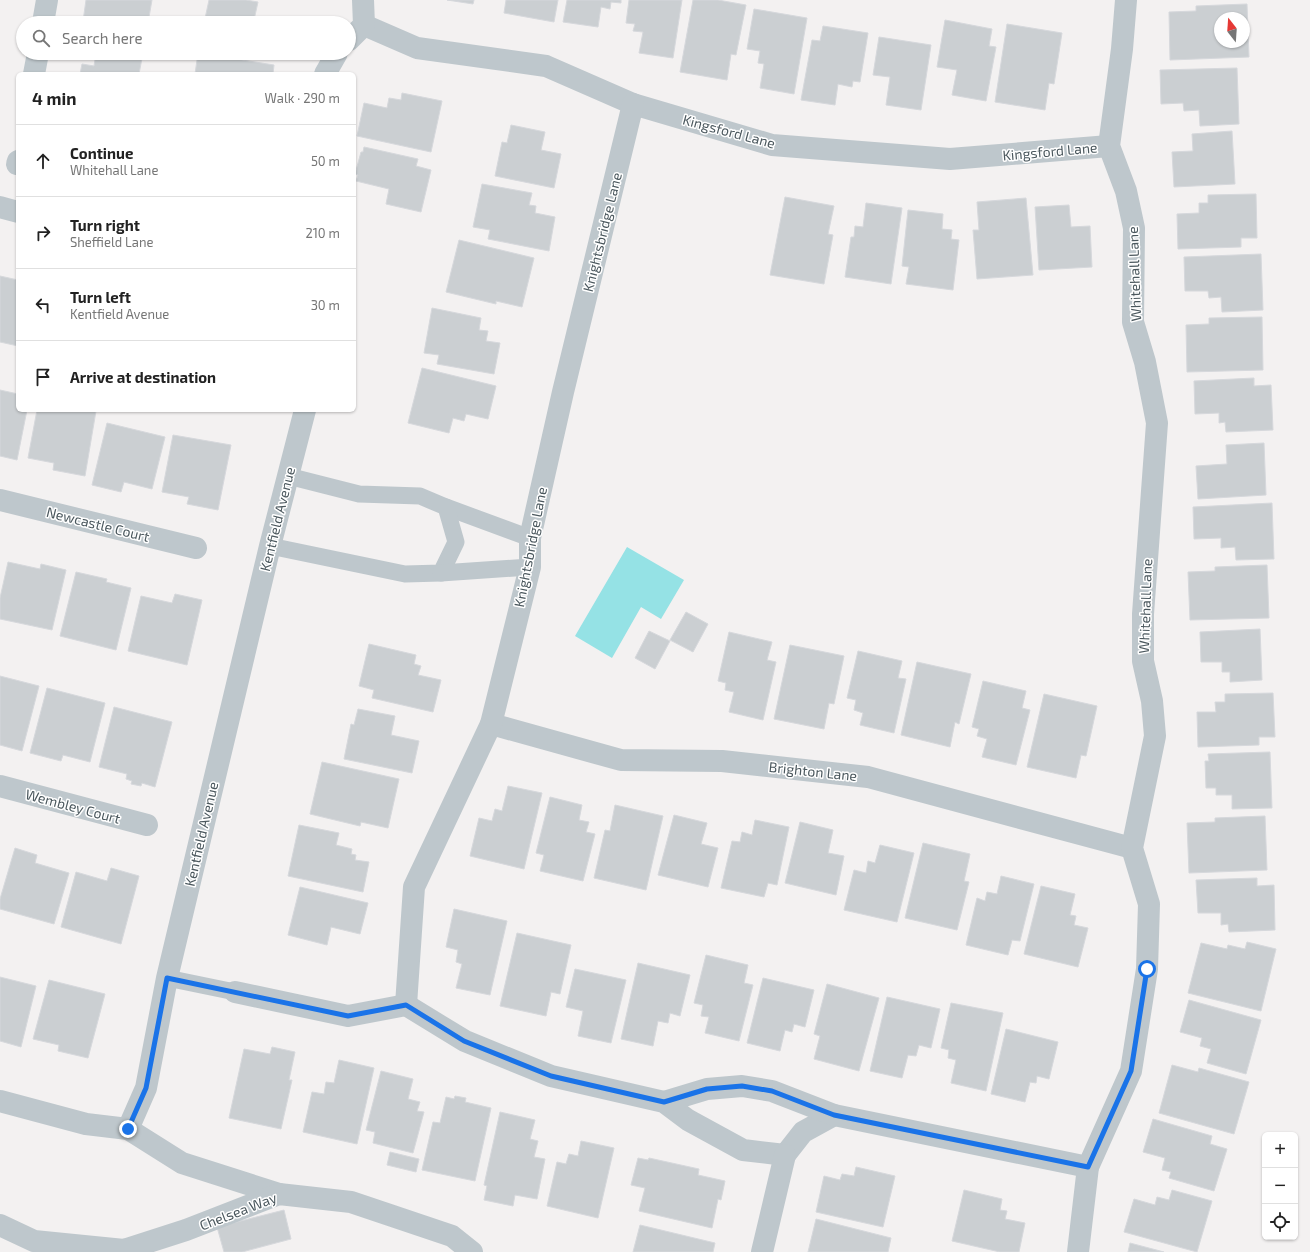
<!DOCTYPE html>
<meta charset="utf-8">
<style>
:root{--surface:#fff;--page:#f2f2f2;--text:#222;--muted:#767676;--line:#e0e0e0}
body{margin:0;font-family:"Exo 2",sans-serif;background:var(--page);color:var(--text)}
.controls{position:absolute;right:12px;bottom:12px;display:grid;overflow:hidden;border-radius:6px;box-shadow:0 1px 3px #0004}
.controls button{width:36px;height:36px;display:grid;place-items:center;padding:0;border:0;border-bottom:1px solid var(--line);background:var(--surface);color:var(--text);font:20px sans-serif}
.compass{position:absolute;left:1214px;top:12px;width:36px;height:36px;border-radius:50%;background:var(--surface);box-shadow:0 1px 3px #0004;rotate:343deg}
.stop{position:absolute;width:12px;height:12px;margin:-9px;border:3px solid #1a73e8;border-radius:50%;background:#fff}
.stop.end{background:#1a73e8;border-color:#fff;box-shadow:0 1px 4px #0008}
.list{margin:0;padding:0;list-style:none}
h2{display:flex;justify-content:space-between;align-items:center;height:52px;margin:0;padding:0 16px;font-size:17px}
h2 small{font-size:13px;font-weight:400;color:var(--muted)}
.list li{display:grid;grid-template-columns:26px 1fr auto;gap:12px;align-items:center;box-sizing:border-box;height:72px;padding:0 16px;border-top:1px solid var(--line)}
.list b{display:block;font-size:15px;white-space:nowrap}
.list p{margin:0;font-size:13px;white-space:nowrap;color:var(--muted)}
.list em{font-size:13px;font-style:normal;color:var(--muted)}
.icon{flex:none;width:22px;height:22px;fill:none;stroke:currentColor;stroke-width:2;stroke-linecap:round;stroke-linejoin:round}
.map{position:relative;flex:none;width:1310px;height:1252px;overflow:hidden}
.search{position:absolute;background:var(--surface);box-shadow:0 1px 3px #0004;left:16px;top:16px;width:340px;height:44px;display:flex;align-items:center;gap:10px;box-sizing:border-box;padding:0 14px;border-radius:22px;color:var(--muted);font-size:15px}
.panel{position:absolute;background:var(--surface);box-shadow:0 1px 3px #0004;left:16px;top:72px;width:340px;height:340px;border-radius:6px}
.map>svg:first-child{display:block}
.water{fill:#95e2e5}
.building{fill:#cbcfd2;stroke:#d6d8dc;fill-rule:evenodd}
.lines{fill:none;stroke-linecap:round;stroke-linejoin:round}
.service{stroke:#bec7cc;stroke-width:17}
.minor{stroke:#bec7cc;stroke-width:22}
.route{stroke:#1a73e8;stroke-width:5}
.labels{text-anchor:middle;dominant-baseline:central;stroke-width:3;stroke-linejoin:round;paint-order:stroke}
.street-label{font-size:14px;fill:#4a575d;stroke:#fff}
</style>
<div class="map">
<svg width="1310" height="1252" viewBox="0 0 1310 1252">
<rect width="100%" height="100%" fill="#f3f1f1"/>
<polygon class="water" points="627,547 684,580 661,619 641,607 612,658 575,636"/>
<g class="building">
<polygon points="86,0 152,0 148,23 94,23 83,21"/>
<polygon points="209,0 246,0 258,2 254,20 269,23 204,23"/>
<polygon points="447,0 474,0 473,4"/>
<polygon points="506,0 558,0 554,22 504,13"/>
<polygon points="567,0 621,0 621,3 611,2 610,9 601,7 598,27 563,22"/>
<polygon points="629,0 682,0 673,58 639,53 643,32 633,31 635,24 626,23"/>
<polygon points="693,0 718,0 746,5 736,55 731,54 727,80 680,72"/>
<path d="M1247,4l2,53 -79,3 -1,-48 27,-1v-5zM1220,18h24v24h-24z"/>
<polygon points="754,9 807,18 794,94 760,88 764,64 758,63 760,51 747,49"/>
<polygon points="945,20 992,29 989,46 996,47 986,101 952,95 957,70 937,67"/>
<polygon points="1007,24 1062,33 1054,84 1049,83 1045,110 995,102"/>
<polygon points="823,26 868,33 860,82 853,81 852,87 838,84 835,105 801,100 812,40 820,41"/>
<polygon points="879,37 931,45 921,110 886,105 890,77 873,75"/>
<polygon points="96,53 143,53 139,74 80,74 82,64 94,66"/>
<polygon points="198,53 274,65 273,74 195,74"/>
<polygon points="244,53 273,53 272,59"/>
<polygon points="1237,68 1239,124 1200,126 1199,110 1184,111 1183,103 1161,104 1160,70"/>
<polygon points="402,93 442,101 431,152 357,136 364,103 387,108 389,98 401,100"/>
<polygon points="511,125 545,132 541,150 561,154 554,188 495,176 502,142 507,143"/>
<polygon points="1232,131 1235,184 1174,187 1172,152 1193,151 1192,134"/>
<polygon points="364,147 418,159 416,166 431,170 421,212 386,204 389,189 356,181 358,175 355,174 361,152 363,152"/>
<polygon points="482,184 532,193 529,205 536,206 535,213 555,217 549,251 488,239 490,230 473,227"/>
<polygon points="1256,194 1257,238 1241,238 1241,247 1178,249 1177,214 1199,213 1199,203 1208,203 1208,195"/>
<polygon points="785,197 834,206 828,234 833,235 824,284 770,275"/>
<polygon points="1026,198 1033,275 977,279 973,230 979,230 977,202"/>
<polygon points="866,203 902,208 891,284 845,277 851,237 854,237 855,226 863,227"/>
<polygon points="1069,205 1071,227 1090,226 1092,267 1039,270 1035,207"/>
<polygon points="908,210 943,214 942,229 952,230 951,239 959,240 953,290 906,284 909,267 902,266"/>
<polygon points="459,240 534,258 522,307 496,301 496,304 446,292"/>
<polygon points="1261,254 1263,310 1222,312 1221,297 1209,298 1208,291 1185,291 1184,257"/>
<polygon points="0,276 18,280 18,346 0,342"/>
<polygon points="432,308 481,318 479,330 488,331 486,341 500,343 494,374 437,364 439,355 424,353"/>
<polygon points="1262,317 1263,370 1187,372 1186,325 1209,324 1209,318"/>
<polygon points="422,368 496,386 488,419 466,414 464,421 453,418 449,433 408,423"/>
<polygon points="1254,378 1254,386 1271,385 1273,430 1226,432 1225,422 1219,423 1219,413 1195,414 1194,381"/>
<polygon points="0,390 18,394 18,410 27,410 17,460 0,456"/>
<polygon points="37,410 96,411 85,476 53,470 54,463 28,458"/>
<polygon points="107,423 165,437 152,489 124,482 121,492 92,485"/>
<polygon points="173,435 231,445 218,510 187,504 189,497 162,492"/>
<polygon points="1264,443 1266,495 1198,499 1196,466 1227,464 1226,445"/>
<polygon points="1272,503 1274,559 1236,560 1235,547 1221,548 1221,538 1194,539 1193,507"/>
<polygon points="8,562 40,569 41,564 66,570 52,630 0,619 0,598"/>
<polygon points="1267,565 1269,618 1190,620 1188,572 1215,571 1215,567"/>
<polygon points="76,572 107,579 106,582 131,588 116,650 60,636"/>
<polygon points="175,594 202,600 187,665 128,651 141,596 172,603"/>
<polygon points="686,612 708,624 693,652 670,640"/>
<polygon points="1260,629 1262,680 1230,682 1230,672 1222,672 1222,662 1201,662 1200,632"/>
<polygon points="649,631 670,641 655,669 635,658"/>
<polygon points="729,632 772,642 767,660 776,662 763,720 729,712 734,692 725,690 726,683 718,681"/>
<polygon points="369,644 416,655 414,664 421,666 418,675 441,680 433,712 372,698 374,690 359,686"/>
<polygon points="790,645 844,656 834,704 829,703 824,729 774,719"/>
<polygon points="858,651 902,661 898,678 906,679 894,733 860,725 863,713 854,710 856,700 847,698"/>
<polygon points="917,662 971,674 959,724 955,722 950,747 901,735"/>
<polygon points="0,676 39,686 22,751 0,745"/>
<polygon points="983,681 1026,691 1022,708 1030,710 1016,765 982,757 987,739 977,736 979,729 972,727"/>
<polygon points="47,688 105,703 90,762 63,755 61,761 30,753"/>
<polygon points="1273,693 1275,737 1259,737 1259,745 1198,747 1197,712 1216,712 1215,702 1225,702 1225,694"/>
<polygon points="1044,694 1097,706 1086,756 1081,755 1076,778 1027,767"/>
<polygon points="114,707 172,722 155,787 142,783 141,786 131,784 132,781 126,779 127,774 99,767"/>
<polygon points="358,709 395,716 391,735 419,741 412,773 344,759 351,724 354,725"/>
<polygon points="1270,752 1272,808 1232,809 1232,795 1216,795 1216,788 1206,788 1205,761 1209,761 1208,754"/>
<polygon points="322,762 399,779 388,828 361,822 360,826 310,814"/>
<polygon points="508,786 542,793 524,869 470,856 479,818 492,821 495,809 502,811"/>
<polygon points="550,797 582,805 579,820 589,822 586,832 595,834 583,881 540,871 544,855 536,853"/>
<polygon points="615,805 663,816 646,890 594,878 605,830 610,831"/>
<polygon points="674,815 707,823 701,844 718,848 708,887 658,875"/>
<polygon points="1265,816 1267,870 1189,873 1187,823 1215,822 1215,818"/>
<polygon points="755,820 789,827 777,885 768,883 764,897 721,888 732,841 740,842 742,832 752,835"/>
<polygon points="800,822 833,830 828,853 844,856 836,895 785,883"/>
<polygon points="299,825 339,833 336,845 352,849 351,854 356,855 355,860 369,862 363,892 288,876"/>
<polygon points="923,843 970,854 964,881 969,882 957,930 905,918"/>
<polygon points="880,845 914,853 897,922 844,910 854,870 866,873 868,861 875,863"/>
<polygon points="15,848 37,855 35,863 69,873 54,924 0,909 0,899"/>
<polygon points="111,868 139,876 121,944 61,927 76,872 107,881"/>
<polygon points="1001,876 1034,884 1020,941 1012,940 1008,955 966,945 977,898 985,901 987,892 997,894"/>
<polygon points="1257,878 1257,886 1274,885 1275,930 1229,932 1228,924 1221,925 1221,913 1198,913 1196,880"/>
<polygon points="1041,886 1075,894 1070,915 1076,916 1074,925 1088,928 1078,967 1024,954"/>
<polygon points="300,887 368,903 360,934 331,927 327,945 288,935"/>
<polygon points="454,909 507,921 490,995 456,988 462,964 456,962 458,950 446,947"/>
<polygon points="517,933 571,945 560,994 551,992 546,1016 500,1006"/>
<polygon points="1247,942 1276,949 1261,1011 1188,993 1201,943 1227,949 1228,945 1245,949"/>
<polygon points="706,955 748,965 744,983 753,985 739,1041 705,1033 709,1017 701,1016 703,1005 694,1003"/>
<polygon points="638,963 690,975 680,1016 670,1013 668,1023 658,1021 653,1046 621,1039"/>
<polygon points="575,969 626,980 611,1043 578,1036 583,1011 566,1007"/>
<polygon points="0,977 36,986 21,1047 0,1041"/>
<polygon points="763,978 814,990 805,1027 794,1024 792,1032 785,1030 780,1051 747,1043"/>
<polygon points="49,980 105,994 88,1058 58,1051 59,1045 33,1039"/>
<polygon points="827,984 879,998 859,1071 814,1059 820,1036 814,1034"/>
<polygon points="887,997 940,1009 931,1048 919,1045 916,1056 908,1055 902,1078 870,1071"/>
<polygon points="1189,1000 1261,1020 1246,1074 1207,1063 1211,1049 1200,1046 1202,1038 1180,1032"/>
<polygon points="951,1003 1003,1013 986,1091 951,1083 956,1060 948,1058 949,1050 941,1048"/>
<polygon points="1006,1029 1058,1042 1049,1079 1037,1076 1036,1083 1030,1082 1025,1102 991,1094"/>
<polygon points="272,1047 295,1052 289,1080 292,1080 281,1129 229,1118 244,1049 270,1054"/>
<polygon points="339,1060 374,1068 357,1144 303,1132 312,1092 324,1094 326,1082 334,1083"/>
<polygon points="1172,1065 1198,1072 1199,1068 1249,1082 1234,1134 1159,1113"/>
<polygon points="381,1071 413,1079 408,1099 420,1102 417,1111 424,1112 413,1153 373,1143 375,1132 366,1130"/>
<polygon points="455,1096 466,1098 465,1102 491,1108 475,1181 422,1170 433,1122 440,1123 446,1097 454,1099"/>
<polygon points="500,1112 535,1120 530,1139 538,1141 534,1157 545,1159 537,1199 515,1195 513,1206 484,1200 487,1186 484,1185"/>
<polygon points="1153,1119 1212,1136 1210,1144 1227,1149 1214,1191 1169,1178 1171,1172 1162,1170 1165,1158 1143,1152"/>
<polygon points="581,1141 614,1148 598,1218 547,1206 557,1162 566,1164 569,1154 578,1156"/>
<polygon points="390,1152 419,1159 416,1172 387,1165"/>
<polygon points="638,1158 648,1160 649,1158 699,1169 698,1175 725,1181 721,1200 718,1199 712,1228 639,1211 645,1188 631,1185"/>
<polygon points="856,1167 895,1176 883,1227 816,1212 824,1176 840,1180 842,1174 854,1176"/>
<polygon points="964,1190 1002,1199 1000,1210 1007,1211 1005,1219 1025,1223 1019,1252 1000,1252 952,1241"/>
<polygon points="1172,1190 1212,1201 1197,1252 1124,1232 1134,1199 1155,1205 1157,1197 1169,1200"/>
<polygon points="284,1210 291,1239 242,1252 224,1252 217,1227"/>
<polygon points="816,1219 891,1238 888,1252 808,1252"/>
<polygon points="640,1225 715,1243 713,1252 633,1252"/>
<polygon points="1130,1243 1164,1252 1128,1252"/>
</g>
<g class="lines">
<g class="service">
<polyline points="446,507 530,538"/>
<polyline points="270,546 405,574 441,573 456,542 446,507 420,496 359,494 288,476"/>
<polyline points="441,573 530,567"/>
<polyline points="167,978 235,992"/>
</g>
<g class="minor">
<polyline points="43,23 47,0"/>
<polyline points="364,25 417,48 546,66 633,104 772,145 950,159 1109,146"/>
<polyline points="349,40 364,25 363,0"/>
<polyline points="34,74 38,53"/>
<polyline points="325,74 337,53"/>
<polyline points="17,164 18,161"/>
<polyline points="0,207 18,212"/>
<polyline points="0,500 196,548"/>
<polyline points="491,724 621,760 722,761 868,777 1132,848"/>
<polyline points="0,786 147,825"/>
<polyline points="235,992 348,1016 406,1005 465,1041 551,1076 664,1102 688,1120 743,1150 785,1155 803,1132 834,1115"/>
<polyline points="406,1005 414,887 491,724 530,567 530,538 563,392 633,104"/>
<polyline points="0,1101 86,1124 128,1129 146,1088 167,978 270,546 305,410"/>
<polyline points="664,1102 707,1089 742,1086 772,1091 834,1115 1088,1167"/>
<polyline points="128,1129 182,1163 279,1194"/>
<polyline points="0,1225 34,1241 124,1250 186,1230 279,1194 351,1202 452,1236 472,1252"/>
<polyline points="762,1252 785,1155"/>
<polyline points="1078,1252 1088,1167 1131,1071 1147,969 1149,904 1132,848 1155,736 1152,701 1143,661 1143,614 1157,423 1145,362 1133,322 1134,228 1126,191 1109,146 1122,49 1126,0"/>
</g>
</g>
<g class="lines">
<polyline class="route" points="128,1129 146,1088 167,978 348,1016 406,1005 464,1041 551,1076 664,1102 707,1089 742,1086 772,1091 834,1115 1088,1167 1131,1071 1147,969"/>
</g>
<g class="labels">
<g class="street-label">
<text transform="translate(729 131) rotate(15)">Kingsford Lane</text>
<text transform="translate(1050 151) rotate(-5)">Kingsford Lane</text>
<text transform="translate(602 232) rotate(-76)">Knightsbridge Lane</text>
<text transform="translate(1134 274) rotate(-92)">Whitehall Lane</text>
<text transform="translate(277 519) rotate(-76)">Kentfield Avenue</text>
<text transform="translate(98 524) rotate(14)">Newcastle Court</text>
<text transform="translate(530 547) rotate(-79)">Knightsbridge Lane</text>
<text transform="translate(1145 606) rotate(-88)">Whitehall Lane</text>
<text transform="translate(813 771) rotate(6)">Brighton Lane</text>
<text transform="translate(73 806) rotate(15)">Wembley Court</text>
<text transform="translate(201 834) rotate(-77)">Kentfield Avenue</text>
<text transform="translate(238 1211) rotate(-21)">Chelsea Way</text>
</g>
</g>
</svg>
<div class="controls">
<button>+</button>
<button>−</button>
<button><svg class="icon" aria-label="locate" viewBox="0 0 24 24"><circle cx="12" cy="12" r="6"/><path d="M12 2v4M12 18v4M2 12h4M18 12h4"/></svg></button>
</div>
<svg class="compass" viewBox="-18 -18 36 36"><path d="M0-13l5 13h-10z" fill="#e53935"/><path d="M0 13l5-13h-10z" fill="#767676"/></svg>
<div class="stop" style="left:1147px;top:969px"></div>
<div class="stop end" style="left:128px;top:1129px"></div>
<div class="search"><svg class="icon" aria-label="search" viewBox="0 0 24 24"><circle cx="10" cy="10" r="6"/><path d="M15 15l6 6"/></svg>Search here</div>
<section class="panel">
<h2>4 min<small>Walk · 290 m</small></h2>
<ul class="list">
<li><svg class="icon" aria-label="ahead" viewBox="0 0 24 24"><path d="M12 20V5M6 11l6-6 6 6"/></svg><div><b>Continue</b><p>Whitehall Lane</p></div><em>50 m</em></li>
<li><svg class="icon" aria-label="right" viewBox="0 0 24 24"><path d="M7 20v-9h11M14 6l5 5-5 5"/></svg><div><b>Turn right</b><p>Sheffield Lane</p></div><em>210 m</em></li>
<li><svg class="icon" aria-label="left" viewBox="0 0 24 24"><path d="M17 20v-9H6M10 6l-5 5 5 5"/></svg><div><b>Turn left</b><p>Kentfield Avenue</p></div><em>30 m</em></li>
<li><svg class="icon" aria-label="arrive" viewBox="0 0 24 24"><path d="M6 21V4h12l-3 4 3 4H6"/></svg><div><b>Arrive at destination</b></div></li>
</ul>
</section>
</div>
